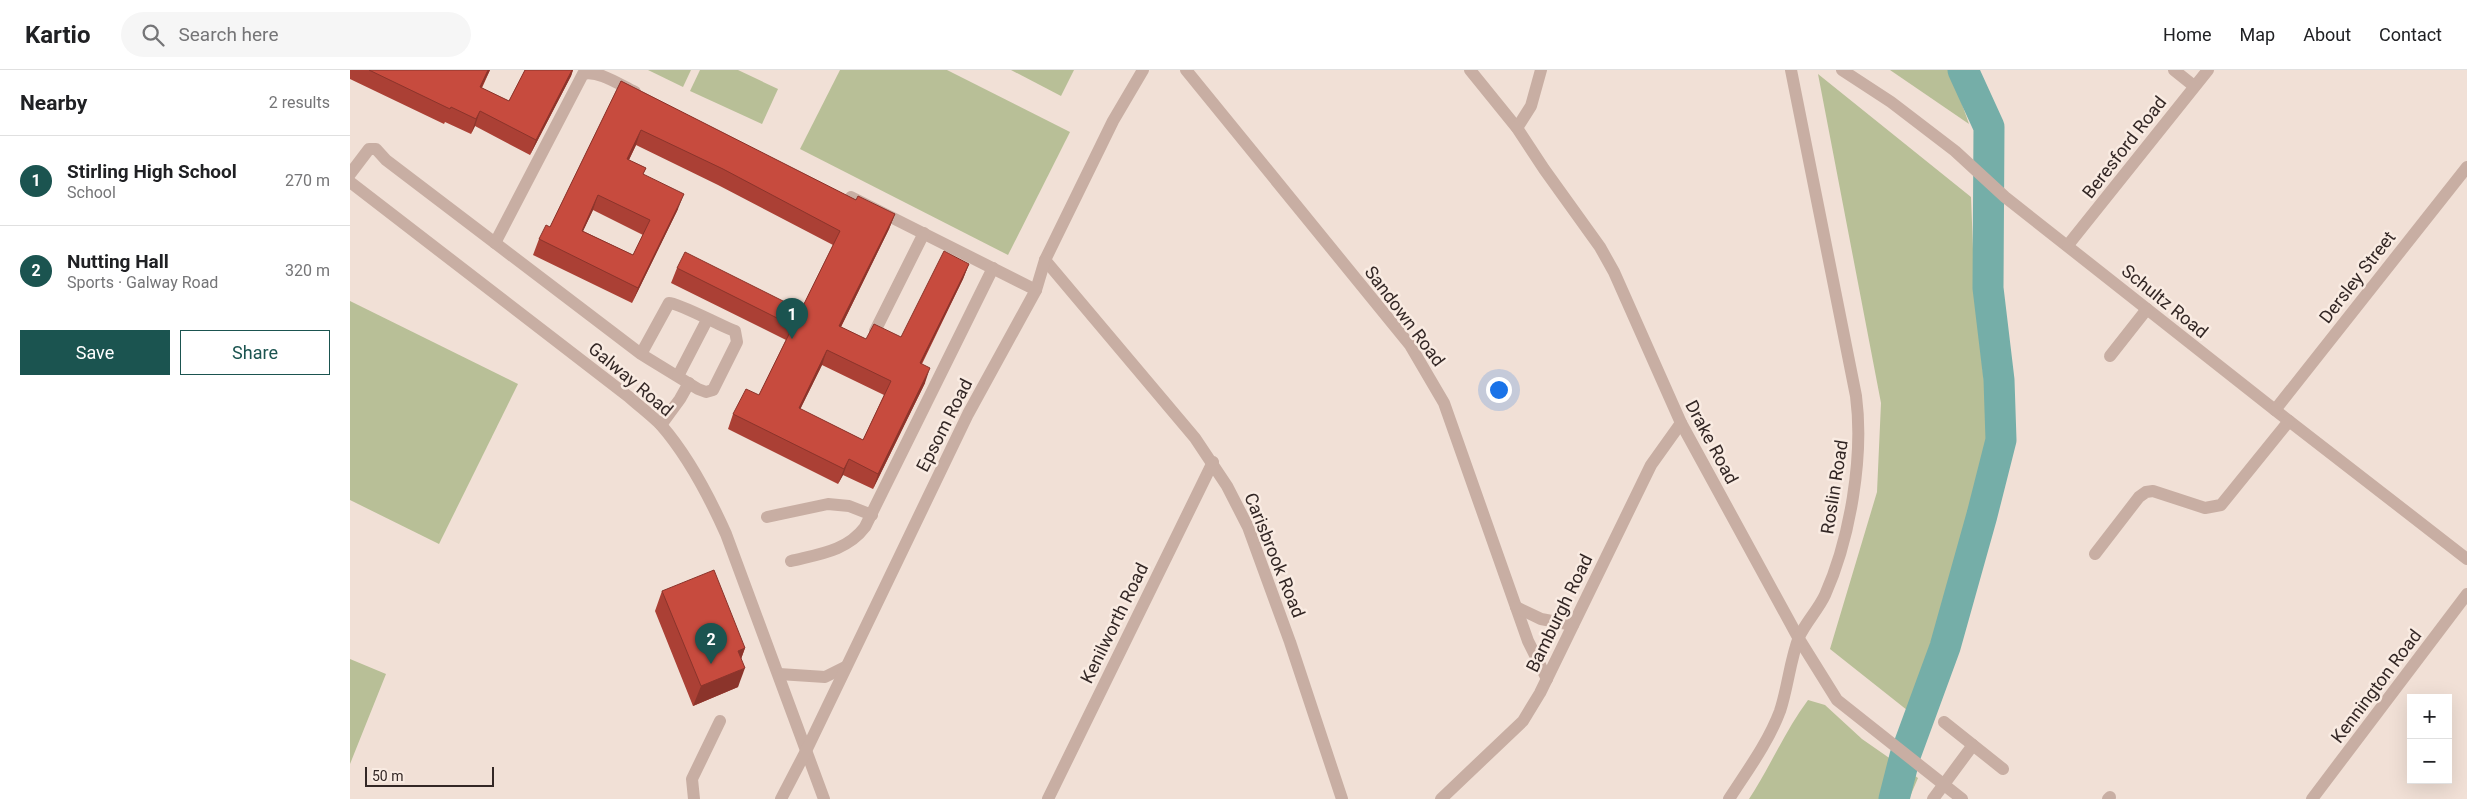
<!DOCTYPE html>
<meta charset="utf-8">
<style>
:root{--surface:#fff;--page:#f6f6f6;--text:#202124;--muted:#757577;--line:#e0e0e0;--accent:#1b5450}
body{margin:0;font-family:Roboto,sans-serif;background:var(--page);color:var(--text)}
.controls{position:absolute;right:15px;bottom:15px;display:grid;overflow:hidden;border-radius:0px;box-shadow:0 5px 20px #0002}
.controls button{width:45px;height:45px;display:grid;place-items:center;padding:0;border:0;border-bottom:1px solid var(--line);background:var(--surface);color:var(--text);font:25px sans-serif}
.scale{position:absolute;left:15px;bottom:12px;width:129px;box-sizing:border-box;padding-left:5px;border:2px solid #332725;border-top:0;font-size:14px;line-height:18px;white-space:nowrap;color:#332725;-webkit-text-stroke:4px #f9ebe2;paint-order:stroke}
.you{position:absolute;left:1148px;top:319px;width:18px;height:18px;margin:-12px;border:4px solid #fff;border-radius:50%;background:#1a73e8;box-shadow:0 0 0 8px #1a73e833}
.badge{display:grid;place-items:center;width:32px;height:32px;border-radius:50%;background:var(--accent);color:#fff;font-size:16px;font-weight:700}
.pin{position:absolute;translate:-50% -41px;filter:drop-shadow(0 1px 2px #0008)}
.pin::after{content:'';position:absolute;top:26px;width:18px;height:15px;background:inherit;clip-path:polygon(0 0,100% 0,50% 100%)}
.list{margin:0;padding:0;list-style:none}
h2{display:flex;justify-content:space-between;align-items:center;height:65px;margin:0;padding:0 20px;font-size:21px}
h2 small{font-size:16px;font-weight:400;color:var(--muted)}
.list li{display:grid;grid-template-columns:32px 1fr auto;gap:15px;align-items:center;box-sizing:border-box;height:90px;padding:0 20px;border-top:1px solid var(--line)}
.list b{display:block;font-size:19px;white-space:nowrap}
.list p{margin:0;font-size:16px;white-space:nowrap;color:var(--muted)}
.list em{font-size:16px;font-style:normal;color:var(--muted)}
.actions{display:flex;gap:10px;padding:15px 20px}
.actions a{flex:1;padding:11px 0;border:1px solid var(--accent);border-radius:0px;text-align:center;font-size:18px;color:var(--accent)}
.actions .main{background:var(--accent);color:#fff}
.icon{flex:none;width:28px;height:28px;fill:none;stroke:currentColor;stroke-width:2;stroke-linecap:round;stroke-linejoin:round}
.map{position:relative;flex:none;width:2117px;height:729px;overflow:hidden}
header{display:flex;align-items:center;gap:30px;box-sizing:border-box;height:70px;padding:0 25px;background:var(--surface);border-bottom:1px solid var(--line)}
header strong{font-size:24px}
nav{display:flex;gap:28px;margin-inline-start:auto;font-size:18px}
.search{width:350px;height:45px;background:var(--page);display:flex;align-items:center;gap:12px;box-sizing:border-box;padding:0 18px;border-radius:28px;color:var(--muted);font-size:19px}
main{display:flex}
aside{flex:1;background:var(--surface)}
.map>svg:first-child{display:block}
.green{fill:#b8bf97}
.lines{fill:none;stroke-linecap:round;stroke-linejoin:round}
.river{stroke:#75aea8;stroke-width:31}
.minor{stroke:#c8aea3;stroke-width:12}
.wall{fill:#ab4035;fill-rule:evenodd}
.shaded-wall{fill:#8b342b}
.building{fill:#c74b3e;stroke:#8b342b;fill-rule:evenodd}
.labels{text-anchor:middle;dominant-baseline:central;stroke-width:5;stroke-linejoin:round;paint-order:stroke}
.street-label{font-size:18px;fill:#332725;stroke:#f9ebe2}
</style>
<header>
<strong>Kartio</strong>
<div class="search"><svg class="icon" aria-label="search" viewBox="0 0 24 24"><circle cx="10" cy="10" r="6"/><path d="M15 15l6 6"/></svg>Search here</div>
<nav><a>Home</a><a>Map</a><a>About</a><a>Contact</a></nav>
</header>
<main>
<aside>
<h2>Nearby<small>2 results</small></h2>
<ul class="list">
<li><span class="badge">1</span><div><b>Stirling High School</b><p>School</p></div><em>270 m</em></li>
<li><span class="badge">2</span><div><b>Nutting Hall</b><p>Sports · Galway Road</p></div><em>320 m</em></li>
</ul>
<div class="actions"><a class="main">Save</a><a>Share</a></div>
</aside>
<div class="map">
<svg width="2117" height="729" viewBox="0 0 2117 729">
<rect width="100%" height="100%" fill="#f1e0d6"/>
<g class="green">
<polygon points="298,0 341,0 333,17"/>
<polygon points="350,0 388,0 428,19 412,54 340,21"/>
<polygon points="490,0 597,0 720,62 658,185 450,79"/>
<polygon points="661,0 724,0 711,26"/>
<polygon points="1540,0 1600,0 1619,54"/>
<polygon points="1468,4 1621,127 1625,230 1642,383 1562,644 1480,579 1527,422 1531,333"/>
<polygon points="0,231 168,314 89,474 0,430"/>
<polygon points="0,589 36,604 0,694"/>
<path d="M1458,630l17,5 37,34 56,39 -9,21h-160c21,-32 36,-68 59,-99z"/>
</g>
<g class="lines">
<polyline class="river" points="1544,729 1555,686 1595,577 1632,445 1651,370 1649,310 1638,218 1639,57 1613,0"/>
<g class="minor">
<polyline points="836,0 1060,275 1094,333 1178,571 1197,609"/>
<polyline points="1120,0 1167,58 1194,99 1250,177 1264,202 1331,353 1449,569 1487,630 1612,729"/>
<polyline points="1492,0 1541,32 1605,81 1655,127 1925,340 2117,489"/>
<polyline points="1824,0 1844,16"/>
<polyline points="1167,58 1181,36 1191,0"/>
<path d="M0,104l19,-25h7l10,11 255,194 8,5 49,30 8,3 7,-2 24,-48 -2,-11c-14,-5 -56,-28 -66,-28l-28,51"/>
<path d="M0,112l279,215c10,9 22,18 32,28 28,32 48,71 65,109l98,265"/>
<polyline points="501,127 686,220"/>
<path d="M145,173l88,-169c16,-4 37,11 52,18"/>
<polyline points="1718,175 1858,0"/>
<polyline points="695,190 845,368 877,416 898,457 940,572 992,729"/>
<polyline points="525,261 574,163"/>
<polyline points="1760,286 1797,239"/>
<polyline points="328,306 357,250"/>
<polyline points="1925,340 2117,97"/>
<polyline points="311,355 330,329 339,313"/>
<polyline points="417,447 478,434 499,436 522,445"/>
<polyline points="1745,484 1789,427 1796,422 1803,421 1855,438 1871,435 1939,351"/>
<path d="M441,491c28,-7 56,-10 74,-34l128,-259"/>
<polyline points="1166,537 1191,549 1223,555"/>
<polyline points="429,604 475,607 495,597"/>
<polyline points="1594,652 1653,699"/>
<polyline points="344,729 342,709 370,651"/>
<polyline points="431,729 456,681 618,344 686,220 695,190 763,51 793,0"/>
<polyline points="698,729 863,392"/>
<polyline points="1091,729 1173,651 1190,623 1301,395 1331,353"/>
<path d="M1379,729c18,-28 39,-56 51,-88 8,-24 10,-51 19,-74 7,-15 19,-27 26,-42 25,-56 39,-138 31,-199l-65,-326"/>
<polyline points="1583,729 1623,675"/>
<polyline points="1758,729 1760,727"/>
<polyline points="1962,729 2117,524"/>
</g>
</g>
<g class="wall">
<polygon points="0,0 140,0 132,18 159,31 175,0 223,0 221,6 180,85 125,56 121,64 95,52 94,54 0,9"/>
<path d="M271,11l235,119 39,14 -6,15 -48,98 25,12 35,-2 68,-73 -6,15 -41,85 3,19 -52,106 -30,-14 -5,9 -110,-55 5,-15 26,-19 27,-55 -115,-57 6,-15 124,42 32,-65 -115,-60 -82,-40 -7,15 17,8 -3,6 35,35 -46,94 -99,-48 6,-16 11,-12zM243,140l50,25 -10,20 -50,-24zM472,295l62,30 -21,45 -63,-31z"/>
<polygon points="312,521 395,578 391,589 388,617 343,636 305,541"/>
</g>
<g class="shaded-wall">
<polygon points="138,0 140,0 124,32 130,17"/>
<polygon points="222,0 223,0 221,6 180,85 186,70"/>
<polygon points="130,41 125,56 121,64 126,49"/>
<polygon points="291,60 286,75 272,104 277,89"/>
<polygon points="334,124 328,139 282,233 288,218"/>
<polygon points="248,125 243,140 226,176 232,161"/>
<polygon points="545,144 539,159 484,271 489,256"/>
<polygon points="619,194 613,209 564,308 570,293"/>
<polygon points="477,280 472,295 443,354 449,338"/>
<polygon points="580,298 575,313 523,419 528,404"/>
<polygon points="499,389 493,405 488,414 494,399"/>
<polygon points="395,578 388,597 388,581"/>
<polygon points="395,598 388,617 343,636 351,616"/>
</g>
<g class="building">
<polygon points="19,0 138,0 130,17 159,31 175,0 222,0 186,70 130,41 126,49 101,37 100,39"/>
<path d="M271,11l235,119 2,-4 37,18 -56,112 27,13 8,-15 27,13 43,-86 25,13 -49,99 10,5 -52,106 -29,-15 -5,10 -111,-55 13,-25 13,6 34,-69 -116,-58 8,-16 116,58 39,-79 -117,-62 -82,-39 -14,29 19,9 -3,6 41,20 -46,94 -99,-49 7,-14 4,2zM248,125l52,25 -17,35 -51,-24zM477,280l64,31 -28,59 -64,-32z"/>
<polygon points="364,500 395,578 388,581 395,598 351,616 312,521"/>
</g>
<g class="labels">
<g class="street-label">
<text transform="translate(1774 77) rotate(-52)">Beresford Road</text>
<text transform="translate(2007 207) rotate(-52)">Dersley Street</text>
<text transform="translate(1815 231) rotate(39)">Schultz Road</text>
<text transform="translate(1055 246) rotate(53)">Sandown Road</text>
<text transform="translate(281 309) rotate(40)">Galway Road</text>
<text transform="translate(594 355) rotate(-63)">Epsom Road</text>
<text transform="translate(1362 372) rotate(62)">Drake Road</text>
<text transform="translate(1484 417) rotate(-81)">Roslin Road</text>
<text transform="translate(925 485) rotate(68)">Carisbrook Road</text>
<text transform="translate(1209 543) rotate(-64)">Bamburgh Road</text>
<text transform="translate(764 553) rotate(-64)">Kenilworth Road</text>
<text transform="translate(2026 616) rotate(-53)">Kennington Road</text>
</g>
</g>
</svg>
<div class="controls">
<button>+</button>
<button>−</button>
</div>
<div class="scale">50 m</div>
<div class="you"></div>
<div class="pin badge" style="left:442px;top:269px">1</div>
<div class="pin badge" style="left:361px;top:594px">2</div>
</div>
</main>
